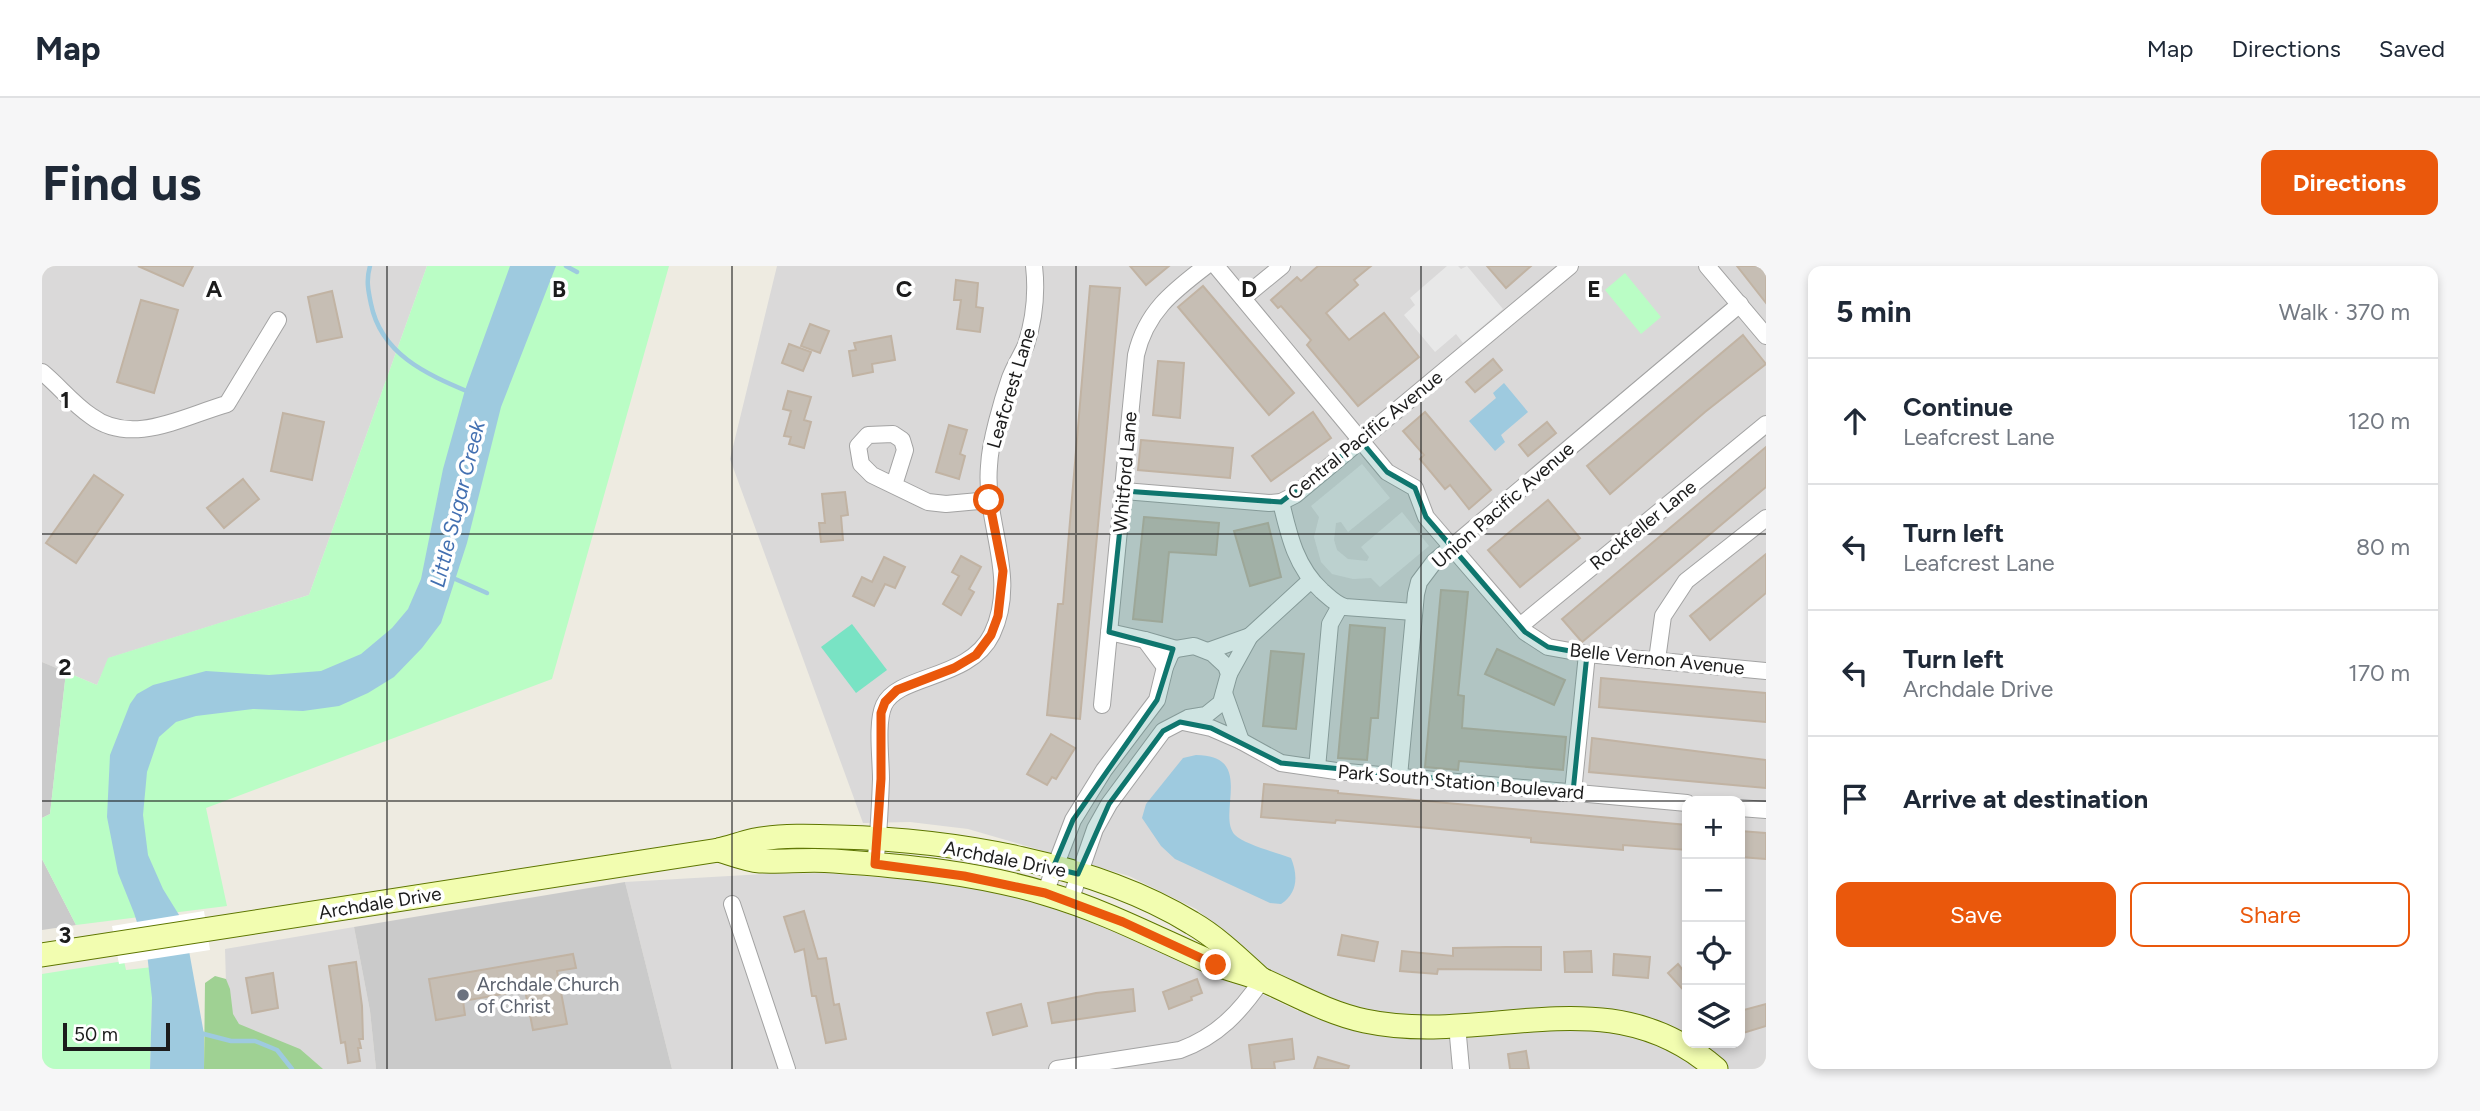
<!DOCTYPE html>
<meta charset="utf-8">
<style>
:root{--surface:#fff;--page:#f6f6f7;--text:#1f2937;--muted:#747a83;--line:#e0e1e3;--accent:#ea580c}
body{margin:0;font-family:Figtree,sans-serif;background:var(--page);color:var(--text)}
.controls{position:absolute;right:21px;bottom:21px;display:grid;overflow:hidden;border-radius:14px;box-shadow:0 4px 10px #0003}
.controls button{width:63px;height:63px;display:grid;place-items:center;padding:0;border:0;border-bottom:2px solid var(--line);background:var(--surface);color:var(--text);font:35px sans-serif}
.scale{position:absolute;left:21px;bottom:18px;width:107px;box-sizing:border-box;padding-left:7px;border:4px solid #1c1c1c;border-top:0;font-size:19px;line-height:24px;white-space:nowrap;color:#1c1c1c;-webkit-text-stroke:5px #fff;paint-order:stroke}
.stop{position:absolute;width:21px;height:21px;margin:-16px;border:5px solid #ea580c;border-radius:50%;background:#fff}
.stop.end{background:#ea580c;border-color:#fff;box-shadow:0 2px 7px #0008}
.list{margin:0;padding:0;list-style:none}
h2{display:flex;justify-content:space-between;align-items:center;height:91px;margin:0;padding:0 28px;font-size:30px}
h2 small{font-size:23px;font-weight:400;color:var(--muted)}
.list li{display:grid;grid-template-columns:46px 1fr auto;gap:21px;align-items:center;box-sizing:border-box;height:126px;padding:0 28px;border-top:2px solid var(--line)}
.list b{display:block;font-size:26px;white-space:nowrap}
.list p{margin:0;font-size:23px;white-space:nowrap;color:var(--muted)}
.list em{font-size:23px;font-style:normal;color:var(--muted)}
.actions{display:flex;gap:14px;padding:21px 28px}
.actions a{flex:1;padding:16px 0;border:2px solid var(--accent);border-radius:14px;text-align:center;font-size:24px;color:var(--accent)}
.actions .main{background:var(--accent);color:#fff}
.icon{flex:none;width:38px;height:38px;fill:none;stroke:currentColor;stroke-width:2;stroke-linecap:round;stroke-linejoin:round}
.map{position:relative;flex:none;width:1724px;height:803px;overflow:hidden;border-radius:14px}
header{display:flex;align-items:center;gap:42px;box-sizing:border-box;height:98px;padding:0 35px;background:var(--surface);border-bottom:2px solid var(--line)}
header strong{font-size:33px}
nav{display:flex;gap:38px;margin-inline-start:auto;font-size:24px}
.intro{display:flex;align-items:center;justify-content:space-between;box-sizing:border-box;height:168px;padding:0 42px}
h1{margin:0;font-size:49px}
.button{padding:18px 32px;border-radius:14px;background:var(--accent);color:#fff;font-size:24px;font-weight:700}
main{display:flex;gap:42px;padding:0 42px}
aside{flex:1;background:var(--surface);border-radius:14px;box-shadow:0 4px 10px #0003}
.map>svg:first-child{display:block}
.residential{fill:#dad9d9;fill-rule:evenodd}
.religious{fill:#cacaca}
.forest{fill:#9fd193}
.park{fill:#bafdc5}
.pitch{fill:#79e3c4}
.parking{fill:#e8e8e8}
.water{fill:#9ecadf}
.pier{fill:#fff}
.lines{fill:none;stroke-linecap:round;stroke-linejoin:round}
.stream{stroke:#9ecadf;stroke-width:4.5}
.building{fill:#c6beb4;stroke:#c1b3a3;stroke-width:2}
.street-casing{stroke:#a3a3a3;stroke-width:18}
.secondary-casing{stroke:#5e7600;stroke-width:25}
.street{stroke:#fff;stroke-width:16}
.secondary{stroke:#f2fdb0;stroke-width:23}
.route{stroke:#ea580c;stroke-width:9}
.marked{fill:#0f766e;fill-opacity:0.2;stroke:#0f766e;stroke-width:5;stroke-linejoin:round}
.grid{fill:none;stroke:#1c1c1c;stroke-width:2;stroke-opacity:0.55}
.worship-dot{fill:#6b7280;stroke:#fff;stroke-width:2.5}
.labels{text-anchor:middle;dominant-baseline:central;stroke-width:7;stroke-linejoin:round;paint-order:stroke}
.street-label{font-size:19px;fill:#1c1c1c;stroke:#fff}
.worship-label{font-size:19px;fill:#5b616d;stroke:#fff;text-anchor:start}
.water-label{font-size:21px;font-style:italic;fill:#4370b1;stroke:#fff}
.grid-label{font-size:23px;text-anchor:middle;font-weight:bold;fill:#1c1c1c;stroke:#fff;stroke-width:7;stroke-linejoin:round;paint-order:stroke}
</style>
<header>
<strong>Map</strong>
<nav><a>Map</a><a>Directions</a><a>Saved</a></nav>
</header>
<div class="intro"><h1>Find us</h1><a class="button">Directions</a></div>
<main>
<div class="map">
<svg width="1724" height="803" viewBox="0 0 1724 803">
<rect width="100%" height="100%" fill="#eeebe1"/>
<g class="residential">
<polygon points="0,0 385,0 267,329 67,392 55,419 0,396"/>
<path d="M735,0h989v803h-1094l-47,-187 141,-8 59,-1 111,9 62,11 50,13 161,63 89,42 8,-22 -38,-19 -72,-61 -67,-33 -161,-47 -58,-7 -47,1 -133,-364zM1645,535h53v242h-53z"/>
<polygon points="312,661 328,745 334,803 183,803 186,784 183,683"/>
</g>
<g class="religious">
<polygon points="0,396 24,406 8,548 0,552"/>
<polygon points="0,593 34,659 0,664"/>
<polygon points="583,616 630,803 334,803 328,745 312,661"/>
</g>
<polygon class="forest" points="173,710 184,713 188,723 191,748 197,758 258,783 281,803 162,803 163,717"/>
<g class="park">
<polygon points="385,0 627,0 510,413 164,542 185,640 34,659 0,593 0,552 8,548 24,406 55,419 66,392 267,329"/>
<polygon points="1583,7 1619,51 1599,68 1563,24"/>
<polygon points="82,695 84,704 111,701 108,803 0,803 0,708"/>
</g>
<polygon class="pitch" points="810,358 845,404 814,427 779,381"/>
<g class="parking">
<polygon points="1405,0 1416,0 1419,3 1425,0 1461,43 1421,77 1414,68 1393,86 1362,49 1373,39 1368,32"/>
<polygon points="1320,198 1348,232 1306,266 1299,256 1294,257 1292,274 1295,284 1306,293 1325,295 1327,291 1319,281 1360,246 1387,280 1338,321 1329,312 1311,313 1290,308 1279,296 1272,271 1277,251 1269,240"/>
</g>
<g class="water">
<polygon points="468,0 514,0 459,141 425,277 399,357 380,382 352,411 326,427 297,440 261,445 211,443 154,450 134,456 117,471 105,506 101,549 106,589 121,623 142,657 162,768 162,803 108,803 110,732 105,687 92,647 76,607 65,551 68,489 88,438 95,428 111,419 164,405 227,409 279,405 319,388 350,362 366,343 379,313 401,203 423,124"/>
<polygon points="1462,117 1486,146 1459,169 1463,176 1453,185 1427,155 1454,132 1451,127"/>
<path d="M1154,489c60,0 20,60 39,80 9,9 42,18 56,23 7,17 7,35 -10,46l-11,-1 -95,-44 -14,-13 -19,-28 4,-14 37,-46z"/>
</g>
<polygon class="pier" points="162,645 168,684 77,698 70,660"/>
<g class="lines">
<g class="stream">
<path d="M328,0c-4,14 -2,24 1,38 10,50 55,70 98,88"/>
<polyline points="524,0 535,6"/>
<polyline points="411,312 445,327"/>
<polyline points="158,767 189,775 213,775 235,784 250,803"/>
</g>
</g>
<g class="building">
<polygon points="96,0 151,0 141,20"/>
<polygon points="1088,0 1127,0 1104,19"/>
<polygon points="1276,0 1329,0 1312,14 1316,19 1284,47 1307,74 1342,47 1377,91 1316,140 1265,79 1269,74 1239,40 1236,42 1229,34 1255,11 1259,15"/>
<polygon points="1445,0 1489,0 1464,22"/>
<polygon points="1695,0 1724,0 1724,37"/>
<polygon points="914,14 936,17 934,41 941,42 938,66 915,63 919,34 912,34"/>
<polygon points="1048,20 1078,22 1038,453 1005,449 1016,338 1021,338"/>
<polygon points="1161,20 1252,127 1227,149 1136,41"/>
<polygon points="290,25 300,71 275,76 266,31"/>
<polygon points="99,34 136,44 112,127 75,116"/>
<polygon points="768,58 787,65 778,87 759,80"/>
<polygon points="1701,69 1724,98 1663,146 1568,228 1545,200"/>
<polygon points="849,70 853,94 830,98 831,106 811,110 807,85 814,84 812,77"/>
<polygon points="747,78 769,86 761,105 740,97"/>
<polygon points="1451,93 1460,104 1433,126 1424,116"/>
<polygon points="1116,95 1142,97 1138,152 1111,149"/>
<polygon points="746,125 769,131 762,154 769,156 762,182 747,178 749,171 742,170 749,145 741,143"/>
<polygon points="1271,146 1289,172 1229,215 1210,190"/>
<polygon points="1383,146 1449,224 1427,243 1408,219 1403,223 1378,193 1382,189 1361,165"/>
<polygon points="241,147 282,156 270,214 229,205"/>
<polygon points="1505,156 1514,167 1486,190 1477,179"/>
<polygon points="907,159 925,164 918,188 923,190 917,213 894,206"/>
<polygon points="1099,174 1191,182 1188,212 1096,204"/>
<polygon points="1724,181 1724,221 1540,376 1520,353"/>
<polygon points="52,209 81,229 34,297 4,277"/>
<polygon points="201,213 217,233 182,262 165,242"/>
<polygon points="803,226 806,249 799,250 801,274 779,276 777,257 783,257 780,228"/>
<polygon points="1506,234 1538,272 1478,321 1446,284"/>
<polygon points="1102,251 1177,257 1174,289 1127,286 1120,356 1091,353"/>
<polygon points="1226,257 1239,311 1208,320 1192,265"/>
<polygon points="1724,288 1724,327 1668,374 1648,350"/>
<polygon points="919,290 939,301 927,323 932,326 919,349 901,338 917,310 910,306"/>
<polygon points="842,291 863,301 853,322 843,318 832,340 811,330 820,311 830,316"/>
<polygon points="1399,324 1426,326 1416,429 1422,430 1420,462 1524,471 1521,504 1417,495 1416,504 1383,501"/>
<polygon points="1308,359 1343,362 1336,452 1329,452 1325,494 1296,492"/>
<polygon points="1455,383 1523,414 1512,439 1443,408"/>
<polygon points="1229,385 1262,388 1254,463 1221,460"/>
<polygon points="1559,412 1724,427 1724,456 1557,441"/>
<polygon points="1009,468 1033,482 1014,513 1010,511 1005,519 985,508"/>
<polygon points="1550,472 1724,494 1724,522 1547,506"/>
<polygon points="1222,518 1296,525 1296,527 1645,559 1645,584 1581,579 1581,584 1489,576 1489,572 1387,562 1294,554 1293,557 1219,551"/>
<polygon points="1698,565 1724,567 1724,593 1698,591"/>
<polygon points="762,645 776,693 784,692 792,739 797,738 804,773 784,777 774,730 770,730 762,683 753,686 742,651"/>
<polygon points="1300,669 1336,676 1332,695 1296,689"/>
<polygon points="1464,681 1499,681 1499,704 1396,703 1395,708 1358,705 1360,685 1411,690 1411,682"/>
<polygon points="1549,685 1550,706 1523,706 1522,686"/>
<polygon points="531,688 534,702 515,705 525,758 491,764 483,724 421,735 423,749 394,754 387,713"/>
<polygon points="1572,688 1608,691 1606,712 1571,709"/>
<polygon points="314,696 320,740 321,773 317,773 319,782 316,782 318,795 306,797 303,776 299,777 287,700"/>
<polygon points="1636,698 1645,709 1645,728 1626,707"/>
<polygon points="231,707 236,742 210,747 204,712"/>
<polygon points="1155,713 1160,727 1149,731 1150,734 1127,743 1121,726"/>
<polygon points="1091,723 1093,745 1010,757 1006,737 1054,727"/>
<polygon points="979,738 985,760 951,769 945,747"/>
<polygon points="1724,738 1724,760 1698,768 1698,745"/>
<polygon points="1250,773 1252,793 1232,796 1233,803 1210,803 1207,779"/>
<polygon points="1484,785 1487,803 1468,803 1466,788"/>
<polygon points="1276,791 1307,800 1306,803 1272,803"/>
</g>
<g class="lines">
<g class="street-casing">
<g id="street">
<polyline points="1174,0 1345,206 1373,222 1384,251 1483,366 1506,381 1545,388 1724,405"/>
<polyline points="1665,0 1724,70"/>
<polyline points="1201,32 1240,0"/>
<path d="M0,106c17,14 31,32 49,44 41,31 93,0 136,-12l51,-84"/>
<polyline points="852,219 863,184 860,174 851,168 826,169 816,180 819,198 830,209 886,236 904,238 948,234"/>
<polyline points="1082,225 1227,237 1239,236 1253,229 1528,0"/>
<path d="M1239,236c8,34 15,65 41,89 7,6 13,13 23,16l69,5"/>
<polyline points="1478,360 1724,158"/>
<polyline points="1067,366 1103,374"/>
<polyline points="1208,370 1269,314"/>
<polyline points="1166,385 1208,370 1187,408"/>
<polyline points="1615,394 1621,350 1644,315 1724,252"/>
<polyline points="1123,401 1103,374 1134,383"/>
<path d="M1060,439l34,-350c10,-43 36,-63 70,-89"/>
<polyline points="1141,456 1169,462 1199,475 1182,427"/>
<polyline points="1199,475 1239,497 1294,505 1645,537"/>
<polyline points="1275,502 1288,358 1298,340"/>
<polyline points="1357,510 1374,328 1377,316 1392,296 1698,38"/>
<polyline points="1531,526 1545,388"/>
<polyline points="1698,542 1724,544"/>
<path d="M833,598c4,-29 5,-57 6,-85 0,-20 -5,-57 3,-74 14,-31 86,-25 108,-71 27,-57 -8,-110 -3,-168 1,-24 13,-65 21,-88 4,-11 11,-22 16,-33 8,-25 11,-53 8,-79"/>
<polyline points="1003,627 1031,554 1062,504 1115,434 1123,401 1129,387 1134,383 1152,380 1170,387 1184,400 1187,408 1179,437 1164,449 1146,452 1121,465 1067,538 1053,563 1028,635"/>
<polyline points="690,638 745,803"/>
<polyline points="1415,759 1419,803"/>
<path d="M1015,803l123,-19c38,-14 60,-38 82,-70"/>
</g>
</g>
<g class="secondary-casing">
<g id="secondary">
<path d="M677,584c13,4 28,10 41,11 24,1 49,-2 74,0 71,5 145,12 213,33 58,17 111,45 166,69 16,7 33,10 50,17 34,15 65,33 102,41 123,26 242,-47 351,48"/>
<path d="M0,689l677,-105c12,-3 23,-7 36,-10 26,-5 57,-4 84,-3 114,3 255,26 353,86 26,15 48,37 70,57"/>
</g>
</g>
<use href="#street" class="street"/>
<use href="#secondary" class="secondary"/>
</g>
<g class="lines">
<polyline class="route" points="947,234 961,305 956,350 949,369 934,389 912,402 855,424 843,436 839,447 839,513 833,598 922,610 1003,627 1081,656 1174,699"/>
</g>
<path class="marked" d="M1319,175l26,31 28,16 11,29 99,115 23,15 39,7 -14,138 -292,-29 -70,-35 -31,-6 -17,9 -54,73 -31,70 -25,-6 20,-48 84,-120 16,-51 -64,-17 15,-141 157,11z"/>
<path class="grid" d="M345,0v803M690,0v803M1034,0v803M1379,0v803M0,268h1724M0,535h1645M1698,535h26"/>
<circle class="worship-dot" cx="421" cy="729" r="7"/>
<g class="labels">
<g class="street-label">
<text transform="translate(969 122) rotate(-73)">Leafcrest Lane</text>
<text transform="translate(1323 169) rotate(-39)">Central Pacific Avenue</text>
<text transform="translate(1083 206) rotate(-85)">Whitford Lane</text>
<text transform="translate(1461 239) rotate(-41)">Union Pacific Avenue</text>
<text transform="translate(1601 259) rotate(-39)">Rockfeller Lane</text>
<text transform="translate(1615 393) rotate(6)">Belle Vernon Avenue</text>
<text transform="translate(1419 516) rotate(5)">Park South Station Boulevard</text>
<text transform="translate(963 593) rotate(11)">Archdale Drive</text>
<text transform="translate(338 637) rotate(-9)">Archdale Drive</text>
</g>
<g class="worship-label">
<text x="435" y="718">Archdale Church<tspan x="435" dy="22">of Christ</tspan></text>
</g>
<g class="water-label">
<text transform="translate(415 238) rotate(-76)">Little Sugar Creek</text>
</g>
</g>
<g class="grid-label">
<text x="172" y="31">A</text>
<text x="517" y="31">B</text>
<text x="862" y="31">C</text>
<text x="1207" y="31">D</text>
<text x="1552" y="31">E</text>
<text x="23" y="142">1</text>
<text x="23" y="409">2</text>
<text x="23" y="677">3</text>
</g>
</svg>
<div class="controls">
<button>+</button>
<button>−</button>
<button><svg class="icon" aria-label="locate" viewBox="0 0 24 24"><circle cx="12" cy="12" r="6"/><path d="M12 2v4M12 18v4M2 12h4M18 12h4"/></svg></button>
<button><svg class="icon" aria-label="layers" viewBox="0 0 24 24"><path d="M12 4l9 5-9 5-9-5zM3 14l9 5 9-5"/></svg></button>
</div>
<div class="scale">50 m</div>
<div class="stop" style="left:947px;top:234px"></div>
<div class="stop end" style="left:1174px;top:699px"></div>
</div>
<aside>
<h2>5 min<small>Walk · 370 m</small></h2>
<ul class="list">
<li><svg class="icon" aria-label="ahead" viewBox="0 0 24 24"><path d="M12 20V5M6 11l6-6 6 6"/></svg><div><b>Continue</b><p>Leafcrest Lane</p></div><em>120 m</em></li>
<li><svg class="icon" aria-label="left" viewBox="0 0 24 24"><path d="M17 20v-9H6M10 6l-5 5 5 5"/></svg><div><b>Turn left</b><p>Leafcrest Lane</p></div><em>80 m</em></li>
<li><svg class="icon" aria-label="left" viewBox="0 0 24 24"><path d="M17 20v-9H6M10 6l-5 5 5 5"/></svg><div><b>Turn left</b><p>Archdale Drive</p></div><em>170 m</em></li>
<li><svg class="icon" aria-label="arrive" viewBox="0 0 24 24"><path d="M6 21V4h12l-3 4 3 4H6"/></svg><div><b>Arrive at destination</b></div></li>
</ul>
<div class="actions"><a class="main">Save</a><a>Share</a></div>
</aside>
</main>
